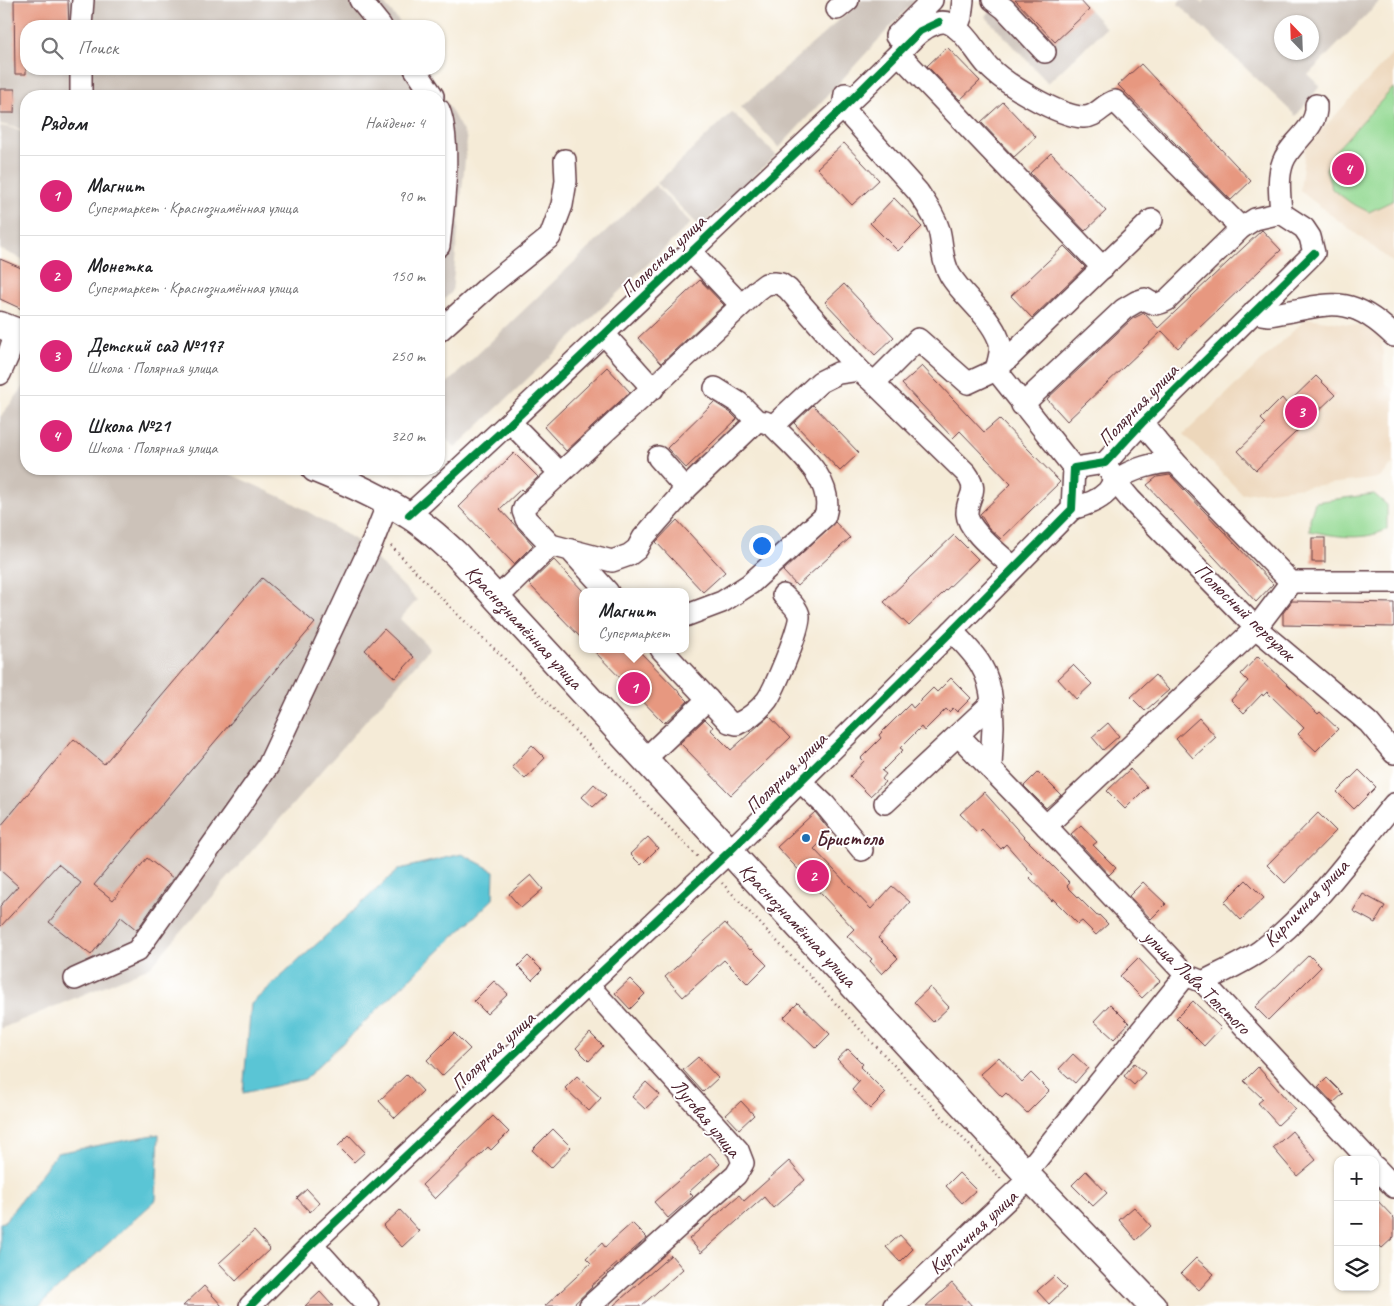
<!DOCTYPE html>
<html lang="ru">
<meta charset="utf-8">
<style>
:root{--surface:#fff;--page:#f6f6f6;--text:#202124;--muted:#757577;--line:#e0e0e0;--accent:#db2777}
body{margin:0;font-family:Caveat,sans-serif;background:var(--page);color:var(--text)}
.controls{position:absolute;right:15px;bottom:15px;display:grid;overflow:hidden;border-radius:10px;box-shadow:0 1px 4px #0004}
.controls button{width:45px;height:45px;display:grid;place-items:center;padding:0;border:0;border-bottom:1px solid var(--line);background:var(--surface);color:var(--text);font:25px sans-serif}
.compass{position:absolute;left:1274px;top:15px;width:45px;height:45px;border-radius:50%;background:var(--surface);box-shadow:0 1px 4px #0004;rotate:337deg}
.you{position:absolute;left:761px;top:545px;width:18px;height:18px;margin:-12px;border:4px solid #fff;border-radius:50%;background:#1a73e8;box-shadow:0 0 0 8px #1a73e833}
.badge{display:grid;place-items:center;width:32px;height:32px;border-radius:50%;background:var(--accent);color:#fff;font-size:16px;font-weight:700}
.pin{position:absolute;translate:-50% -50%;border:2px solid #fff;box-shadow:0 1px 5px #0006}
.popup{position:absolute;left:579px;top:588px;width:110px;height:65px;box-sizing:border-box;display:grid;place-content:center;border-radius:10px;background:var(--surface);filter:drop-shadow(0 1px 4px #0005);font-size:16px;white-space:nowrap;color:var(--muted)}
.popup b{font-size:19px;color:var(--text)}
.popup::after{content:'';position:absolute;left:50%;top:100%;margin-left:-10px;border:10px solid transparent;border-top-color:var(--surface)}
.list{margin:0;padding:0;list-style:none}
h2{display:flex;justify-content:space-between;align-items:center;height:65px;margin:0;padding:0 20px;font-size:21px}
h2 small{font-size:16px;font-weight:400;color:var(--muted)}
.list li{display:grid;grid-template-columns:32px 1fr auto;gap:15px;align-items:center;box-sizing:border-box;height:80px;padding:0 20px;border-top:1px solid var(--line)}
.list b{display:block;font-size:19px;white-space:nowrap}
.list p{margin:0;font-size:16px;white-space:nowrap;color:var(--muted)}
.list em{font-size:16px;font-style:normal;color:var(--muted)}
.icon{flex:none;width:28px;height:28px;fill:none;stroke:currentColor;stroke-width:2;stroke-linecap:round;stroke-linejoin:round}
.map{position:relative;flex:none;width:1394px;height:1306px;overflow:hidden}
.search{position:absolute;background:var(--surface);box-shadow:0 1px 4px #0004;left:20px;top:20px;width:425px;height:55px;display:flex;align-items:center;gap:12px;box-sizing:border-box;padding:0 18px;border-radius:20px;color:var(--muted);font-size:19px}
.panel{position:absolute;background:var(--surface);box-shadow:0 1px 4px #0004;left:20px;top:90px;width:425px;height:385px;border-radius:20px}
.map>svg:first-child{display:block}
.built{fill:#edd7bb}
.industrial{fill:#ccc2b9;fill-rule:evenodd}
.green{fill:#93d992;stroke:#6e7c5e}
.water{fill:#5ac5d5;stroke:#527280}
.building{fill:#e79880}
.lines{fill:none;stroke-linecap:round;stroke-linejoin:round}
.minor-casing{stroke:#643e45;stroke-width:24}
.major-casing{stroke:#643e45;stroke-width:29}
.path{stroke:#643e45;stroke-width:2.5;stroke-dasharray:1 4;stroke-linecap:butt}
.minor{stroke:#fff;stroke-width:21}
.major{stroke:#fff;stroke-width:26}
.cycleway-casing{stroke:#fff;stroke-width:11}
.cycleway{stroke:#00873e;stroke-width:8}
.poi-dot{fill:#1f6fb2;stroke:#fff;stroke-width:2}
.labels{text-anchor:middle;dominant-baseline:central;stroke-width:4;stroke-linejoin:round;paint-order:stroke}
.street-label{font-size:20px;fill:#4a1f2b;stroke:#fff}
.poi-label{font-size:20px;font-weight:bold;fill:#4a1f2b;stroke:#fff;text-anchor:start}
</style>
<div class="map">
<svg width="1394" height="1306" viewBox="0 0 1394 1306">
<rect width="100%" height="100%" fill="#fff"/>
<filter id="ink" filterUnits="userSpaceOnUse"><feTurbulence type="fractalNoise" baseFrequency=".02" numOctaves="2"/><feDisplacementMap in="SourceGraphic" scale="10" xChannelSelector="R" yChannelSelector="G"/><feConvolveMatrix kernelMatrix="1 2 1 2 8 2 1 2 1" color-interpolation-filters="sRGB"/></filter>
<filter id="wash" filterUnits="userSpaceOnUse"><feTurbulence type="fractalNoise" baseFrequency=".0096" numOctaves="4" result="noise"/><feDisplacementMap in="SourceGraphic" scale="20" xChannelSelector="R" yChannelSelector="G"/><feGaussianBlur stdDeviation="1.12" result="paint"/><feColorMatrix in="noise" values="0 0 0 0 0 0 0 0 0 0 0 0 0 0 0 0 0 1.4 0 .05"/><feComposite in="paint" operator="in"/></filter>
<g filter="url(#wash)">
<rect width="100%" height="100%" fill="#f5ebd7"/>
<g class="built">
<polygon points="1394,52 1394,263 1300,191 1305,148"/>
<polygon points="1307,318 1381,329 1385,384 1394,390 1394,463 1380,478 1242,494 1184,434"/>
</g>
<g class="industrial">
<polygon points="0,0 381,0 403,26 26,26 26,69 428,69 467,139 452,292 439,304 439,96 26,96 26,130 0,124"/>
<polygon points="862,0 915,0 779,148 741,107"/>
<polygon points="1001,0 1080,0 1106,28 1048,83 985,16"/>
<path d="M1180,0h18l4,3 3,-3h176l-73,75 12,11 -24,30 -118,-112zM1282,22h30v30h-30z"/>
<polygon points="732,112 776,155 700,227 657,183"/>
<polygon points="0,126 12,128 26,134 26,261 0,249"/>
<polygon points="655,185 691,223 455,448 439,431 439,391"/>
<polygon points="26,384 26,469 219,469 290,501 359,542 417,600 400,619 430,648 150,967 0,1029 0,417"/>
</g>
<g class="green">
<polygon points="1394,87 1394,200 1369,212 1351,203 1332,189 1326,169 1335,151"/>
<path d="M1374,494l13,11v24c-23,13 -52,7 -77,2v-12l5,-17z"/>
</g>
<g class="water">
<polygon points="462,854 494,871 493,899 305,1079 243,1093 251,1004 399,869"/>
<polygon points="159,1134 156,1200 39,1306 0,1306 0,1223 4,1222 57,1153"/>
</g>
<g id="blocks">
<g class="building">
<polygon points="14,0 68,0 69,26 26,26 26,74 15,74"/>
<polygon points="1015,0 1080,0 1089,10 1055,42"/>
<polygon points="947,47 980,81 960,100 927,66"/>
<polygon points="1141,64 1251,181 1231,200 1118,85"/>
<polygon points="0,89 15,89 14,113 0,113"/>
<polygon points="1003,102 1036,137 1014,157 981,122"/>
<polygon points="844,143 879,180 852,205 817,168"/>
<polygon points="1051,153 1106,211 1085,231 1030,173"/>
<polygon points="894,198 922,227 898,251 870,223"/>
<polygon points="1262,230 1281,250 1178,348 1162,331 1067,421 1047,399 1132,319 1144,313 1158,328"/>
<polygon points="1064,246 1085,267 1032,318 1011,296"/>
<polygon points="0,259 26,270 26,311 0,299"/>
<polygon points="700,280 724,305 661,363 638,338"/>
<polygon points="844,284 894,337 875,355 825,302"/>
<polygon points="922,366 984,432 999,419 1060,482 1001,539 988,527 980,514 1011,484 960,431 953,438 902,384"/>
<polygon points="607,367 630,392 566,451 544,427"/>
<polygon points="1316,376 1335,395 1256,470 1238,451 1266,424 1261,419 1282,398 1287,404"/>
<polygon points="714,402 731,413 737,419 686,468 667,448"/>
<polygon points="813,405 859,453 840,471 794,423"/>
<polygon points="514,453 538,477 523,491 521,489 500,509 533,545 514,564 459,507"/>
<polygon points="1170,475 1273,584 1256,602 1147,485 1157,477"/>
<polygon points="677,520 725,572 703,592 656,542"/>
<polygon points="835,522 850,538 797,586 783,571"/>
<polygon points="954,535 978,559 909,626 884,602"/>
<rect x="1312" y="538" width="13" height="24"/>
<polygon points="554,560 583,591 583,640 529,584"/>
<polygon points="262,578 315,623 94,885 113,900 147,858 173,878 137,930 121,917 91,955 49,922 81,883 58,864 0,927 0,906 18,886 0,870 0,827 74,739 104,764"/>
<polygon points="1292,601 1394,603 1394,627 1283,625 1283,613"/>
<polygon points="384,629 414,657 395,678 365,650"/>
<polygon points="592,649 637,649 688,701 664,723"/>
<polygon points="1258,656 1318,714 1320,712 1338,729 1316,751 1298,734 1304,728 1267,692 1263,696 1262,694 1244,713 1231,700 1248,681 1241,674"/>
<polygon points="1073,665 1092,684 1076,699 1058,679"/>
<polygon points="1155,675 1169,690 1145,711 1131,697"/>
<polygon points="951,678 971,698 957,712 953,708 949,712 946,709 924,731 921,727 900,748 903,750 882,771 886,774 882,779 885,782 870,796 850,776 864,761 861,758 881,738 879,735 910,704 913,708 933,688 937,692"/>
<polygon points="769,716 790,738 731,795 680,743 705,719 713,727 711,730 731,750"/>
<polygon points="1199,718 1216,737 1193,758 1176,739"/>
<polygon points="1108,723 1119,736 1103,750 1092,737"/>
<polygon points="532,745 545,758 525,779 512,767"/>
<polygon points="1130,769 1147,787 1125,809 1107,791"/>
<polygon points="1359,770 1376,787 1354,809 1337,792"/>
<polygon points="1038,772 1061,795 1046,808 1024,786"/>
<polygon points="594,784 606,795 593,807 582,797"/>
<polygon points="984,792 1023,836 1070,883 1067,886 1097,916 1099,915 1108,924 1096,935 1082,921 1078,924 1053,899 1052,901 1030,878 1033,875 1006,844 1001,849 982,829 978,833 960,814"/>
<polygon points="815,812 831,832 814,849 871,909 892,886 910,902 878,938 898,958 882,974 870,961 872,959 847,936 854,929 777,847"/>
<polygon points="1318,813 1336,831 1285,883 1267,865"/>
<polygon points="1081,825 1097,842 1093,845 1116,868 1109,875 1071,834"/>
<polygon points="648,837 658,848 641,865 630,854"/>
<polygon points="531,875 543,889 521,908 509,894"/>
<polygon points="1246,880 1264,898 1241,920 1224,902"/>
<polygon points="1143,882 1166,904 1151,919 1129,896"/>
<polygon points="1363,894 1385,906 1375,923 1353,911"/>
<polygon points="725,923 750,950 751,949 767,965 748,984 724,960 683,997 665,977"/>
<polygon points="1309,955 1321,967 1268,1020 1255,1007"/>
<polygon points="528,956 542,970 532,980 518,966"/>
<polygon points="1138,958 1160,981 1142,998 1120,976"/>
<polygon points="630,979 645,994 630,1009 615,993"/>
<polygon points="494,981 508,994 487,1014 474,1001"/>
<polygon points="930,987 949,1007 933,1022 914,1002"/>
<polygon points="1193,1001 1221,1028 1204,1046 1176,1018"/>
<polygon points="798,1003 830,1034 816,1048 784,1017"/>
<polygon points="1110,1004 1129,1023 1114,1039 1094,1021"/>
<polygon points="454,1033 470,1049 442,1076 427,1060"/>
<polygon points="590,1033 603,1046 589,1061 576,1048"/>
<polygon points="848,1049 863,1064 860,1067 886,1093 870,1109 852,1090 859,1082 837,1059"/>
<polygon points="1073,1054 1088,1068 1075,1083 1059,1069"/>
<polygon points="698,1057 718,1078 703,1092 683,1070"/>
<polygon points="999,1057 1022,1082 1031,1073 1049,1091 1027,1113 1006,1093 1002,1097 980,1074"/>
<polygon points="1134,1063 1145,1073 1134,1085 1124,1076"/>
<polygon points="1258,1067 1295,1109 1278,1125 1258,1103 1263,1099 1244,1081"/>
<polygon points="407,1074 423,1091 395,1118 379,1101"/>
<polygon points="577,1076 601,1098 589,1111 565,1088"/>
<polygon points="1327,1078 1343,1094 1333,1103 1318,1087"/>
<polygon points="646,1082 660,1095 645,1109 632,1097"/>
<polygon points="741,1101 754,1115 739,1129 726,1115"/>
<polygon points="493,1116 509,1132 491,1150 488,1147 435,1199 422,1185"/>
<polygon points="553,1129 571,1147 551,1168 532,1150"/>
<polygon points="1292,1131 1316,1160 1297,1176 1273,1148"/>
<polygon points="349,1135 365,1152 354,1162 338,1146"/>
<polygon points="710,1153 720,1164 689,1192 693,1196 668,1218 654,1202"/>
<polygon points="789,1161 805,1180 773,1208 764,1197 701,1253 689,1239 739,1195 744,1201"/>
<polygon points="1086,1171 1107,1193 1093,1206 1072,1185"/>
<polygon points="959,1173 976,1190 962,1203 946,1186"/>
<polygon points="307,1189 320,1203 310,1212 297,1198"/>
<polygon points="1375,1198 1394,1218 1394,1237 1382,1248 1375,1241"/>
<polygon points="1134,1207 1151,1226 1136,1240 1119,1220"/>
<polygon points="400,1210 419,1231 402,1247 383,1226"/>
<polygon points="632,1223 647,1238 591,1286 592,1287 572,1306 545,1306 591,1263 586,1258 602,1243 605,1247"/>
<polygon points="254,1231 270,1249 236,1281 219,1263"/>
<polygon points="900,1235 913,1249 900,1262 886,1247"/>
<polygon points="671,1255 683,1269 641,1306 613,1306"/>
<polygon points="1196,1258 1214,1274 1199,1290 1181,1273"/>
<polygon points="1054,1276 1066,1288 1049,1304 1037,1291"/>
<polygon points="952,1283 972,1306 926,1306"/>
<polygon points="204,1286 222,1306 183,1306"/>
<polygon points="320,1292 333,1306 305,1306"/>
</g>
</g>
</g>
<g filter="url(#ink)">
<use href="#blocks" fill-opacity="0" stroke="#643e45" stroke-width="1"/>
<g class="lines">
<g class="minor-casing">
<g id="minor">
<polyline points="360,0 381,26"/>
<polyline points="993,0 1005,9 1045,52"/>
<polyline points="837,9 848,0"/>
<polyline points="81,26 83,0"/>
<polyline points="957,28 961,17 963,0"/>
<polyline points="896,36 932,0"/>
<polyline points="899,54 1103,268"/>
<polyline points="81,69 81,96"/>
<polyline points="415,69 433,96"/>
<path d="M845,94l-2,14 75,84c8,12 17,24 21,38 4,15 2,30 11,45 13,22 39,39 49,65 4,9 -1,21 -3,30"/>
<path d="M439,110c13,32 4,102 0,136"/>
<path d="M1281,213c-1,-17 -4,-35 2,-51 7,-20 35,-33 33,-57"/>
<polyline points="691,252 741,305"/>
<path d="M1255,311l7,3 7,1c58,-9 78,-25 125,21"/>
<polyline points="439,331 489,286 550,237 562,205 566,181 565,160"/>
<polyline points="604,334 653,389"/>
<polyline points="996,370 1074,468"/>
<polyline points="0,374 8,356 16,331"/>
<polyline points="874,383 918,339 968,383 996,370 1152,220"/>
<polyline points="511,423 560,473"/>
<polyline points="1142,423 1175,462 1291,582 1394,582"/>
<polyline points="773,426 820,382 838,373 859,370"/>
<polyline points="658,457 686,489"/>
<polyline points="1105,463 1115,481 1130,499 1256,628 1369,723 1394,753"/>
<path d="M1072,509c12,-4 25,-7 35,-17 3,-3 5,-9 9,-12 16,-11 40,-18 59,-18"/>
<path d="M409,515c143,-130 282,-265 424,-398 21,-19 41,-39 61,-59 14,-13 24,-29 43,-35 7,-2 12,-1 18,4 13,9 22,27 33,39 17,18 70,50 95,51 13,1 20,-13 32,-16l126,127"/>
<polyline points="570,550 612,561 629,555 637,549 643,538 686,489 757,421"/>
<path d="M608,592l-38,-42 -19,-5 -25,-26 -3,-8 2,-5 233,-216 8,-6 8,-1 7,1 7,5 71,81 15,13 92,90c15,20 0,23 1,41 1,17 34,41 46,53"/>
<polyline points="497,598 551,545"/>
<path d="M685,616l37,-14 28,-18 75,-68c11,-36 -30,-67 -52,-90l-8,-4 -8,-1 -18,-18 -24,-15"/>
<path d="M661,649l68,73 8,2c11,-5 22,-14 30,-24 7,-10 34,-73 32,-84 -1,-8 -11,-16 -16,-21"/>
<polyline points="958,735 1046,826 1186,975 1203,982 1369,1160"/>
<polyline points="645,759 708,699"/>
<polyline points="991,767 993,726 992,703"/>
<polyline points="800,781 825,805 862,850"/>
<path d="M885,803l107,-100c-3,-35 -17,-48 -40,-72"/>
<polyline points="1046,826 1256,628 1291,582"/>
<polyline points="75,979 137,951 268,766 373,541 388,503"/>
<path d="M1203,982c19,-10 40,-19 57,-31 52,-38 93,-98 134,-147"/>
<polyline points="588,985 738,1150 743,1163 736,1175 590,1306"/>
<polyline points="1375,1167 1394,1187"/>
<polyline points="1026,1173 1186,975"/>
<polyline points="312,1244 368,1306"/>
<path d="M250,1306l62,-62 418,-393 222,-220 120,-122 2,-41 31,-5 37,-40 172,-170 -4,-16 -6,-9 -23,-15 -26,6 -14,9 -74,72c-9,5 -13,5 -22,-1l-9,3 -12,7 -102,96"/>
<polyline points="894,1306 1030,1178"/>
</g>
</g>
<g class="major-casing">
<g id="major">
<polyline points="0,325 26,335"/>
<path d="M315,469c32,13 64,27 93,46 18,11 33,25 48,39l574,624 123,128"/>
</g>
</g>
<g class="path">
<polyline points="391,546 457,614 500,654 698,857"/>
<polyline points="722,883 1003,1181"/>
</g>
<use href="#minor" class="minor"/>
<use href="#major" class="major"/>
<g class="cycleway-casing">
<g id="cycleway">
<polyline points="409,515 511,423 843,108 920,31 939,22"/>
<polyline points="250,1306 312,1244 730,851 952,631 1072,509 1074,468 1105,463 1142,423 1314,253"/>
</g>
</g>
<use href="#cycleway" class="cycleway"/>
</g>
</g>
<circle class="poi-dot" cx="806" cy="838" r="5"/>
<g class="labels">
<g class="street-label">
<text transform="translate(663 256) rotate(-44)">Полюсная улица</text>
<text transform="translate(1138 405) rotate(-46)">Полярная улица</text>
<text transform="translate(1245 612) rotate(44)">Полюсный переулок</text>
<text transform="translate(524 627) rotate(47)">Краснознамённая улица</text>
<text transform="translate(786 773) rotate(-45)">Полярная улица</text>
<text transform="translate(1306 903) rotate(-46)">Кирпичная улица</text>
<text transform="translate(798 925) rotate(47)">Краснознамённая улица</text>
<text transform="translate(1197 982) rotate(44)">улица Льва Толстого</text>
<text transform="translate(493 1051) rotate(-43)">Полярная улица</text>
<text transform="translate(706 1118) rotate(50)">Луговая улица</text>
<text transform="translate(973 1232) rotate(-43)">Кирпичная улица</text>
</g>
<g class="poi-label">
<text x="816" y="838">Бристоль</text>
</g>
</g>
</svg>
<div class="controls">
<button>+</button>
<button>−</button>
<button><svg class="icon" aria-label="layers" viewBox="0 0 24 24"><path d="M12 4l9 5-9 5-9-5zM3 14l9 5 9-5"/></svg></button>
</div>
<svg class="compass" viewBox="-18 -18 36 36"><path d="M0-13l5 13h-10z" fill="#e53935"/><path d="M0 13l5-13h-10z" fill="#757577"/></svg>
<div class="you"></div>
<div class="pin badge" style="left:634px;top:688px">1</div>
<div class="popup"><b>Магнит</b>Супермаркет</div>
<div class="pin badge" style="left:813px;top:876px">2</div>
<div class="pin badge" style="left:1301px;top:412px">3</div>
<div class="pin badge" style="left:1348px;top:169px">4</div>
<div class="search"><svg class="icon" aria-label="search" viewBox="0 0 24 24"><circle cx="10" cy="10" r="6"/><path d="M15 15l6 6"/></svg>Поиск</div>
<section class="panel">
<h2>Рядом<small>Найдено: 4</small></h2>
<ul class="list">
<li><span class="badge">1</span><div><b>Магнит</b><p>Супермаркет · Краснознамённая улица</p></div><em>90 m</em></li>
<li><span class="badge">2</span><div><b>Монетка</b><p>Супермаркет · Краснознамённая улица</p></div><em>150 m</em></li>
<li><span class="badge">3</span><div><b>Детский сад №197</b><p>Школа · Полярная улица</p></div><em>250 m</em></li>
<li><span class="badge">4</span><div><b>Школа №21</b><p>Школа · Полярная улица</p></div><em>320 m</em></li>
</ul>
</section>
</div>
